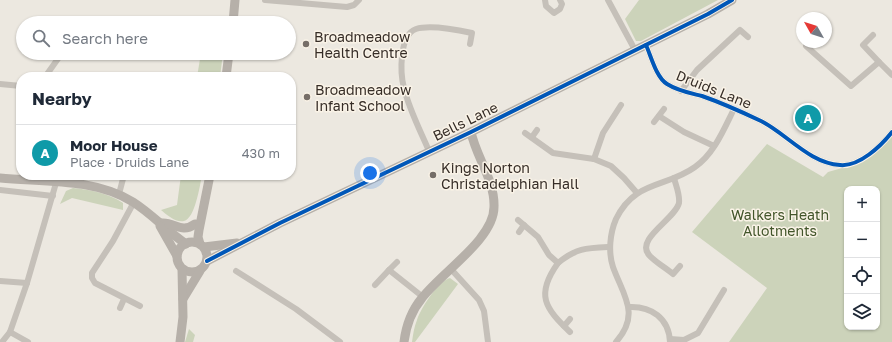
<!DOCTYPE html>
<meta charset="utf-8">
<style>
:root{--surface:#fff;--page:#f2f2f3;--text:#1f2937;--muted:#747a83;--line:#e0e1e3;--accent:#766e68}
body{margin:0;font-family:"Golos Text",sans-serif;background:var(--page);color:var(--text)}
.controls{position:absolute;right:12px;bottom:12px;display:grid;overflow:hidden;border-radius:8px;box-shadow:0 1px 3px #0004}
.controls button{width:36px;height:36px;display:grid;place-items:center;padding:0;border:0;border-bottom:1px solid var(--line);background:var(--surface);color:var(--text);font:20px sans-serif}
.compass{position:absolute;left:796px;top:12px;width:36px;height:36px;border-radius:50%;background:var(--surface);box-shadow:0 1px 3px #0004;rotate:309deg}
.you{position:absolute;left:370px;top:173px;width:14px;height:14px;margin:-10px;border:3px solid #fff;border-radius:50%;background:#1a73e8;box-shadow:0 0 0 6px #1a73e833}
.badge{display:grid;place-items:center;width:26px;height:26px;border-radius:50%;background:var(--accent);color:#fff;font-size:13px;font-weight:700}
.pin{position:absolute;translate:-50% -50%;border:2px solid #fff;box-shadow:0 1px 4px #0006}
.list{margin:0;padding:0;list-style:none}
h2{display:flex;justify-content:space-between;align-items:center;height:52px;margin:0;padding:0 16px;font-size:17px}
h2 small{font-size:13px;font-weight:400;color:var(--muted)}
.list li{display:grid;grid-template-columns:26px 1fr auto;gap:12px;align-items:center;box-sizing:border-box;height:56px;padding:0 16px;border-top:1px solid var(--line)}
.list b{display:block;font-size:15px;white-space:nowrap}
.list p{margin:0;font-size:13px;white-space:nowrap;color:var(--muted)}
.list em{font-size:13px;font-style:normal;color:var(--muted)}
.icon{flex:none;width:22px;height:22px;fill:none;stroke:currentColor;stroke-width:2;stroke-linecap:round;stroke-linejoin:round}
.map{position:relative;flex:none;width:892px;height:342px;overflow:hidden}
.search{position:absolute;background:var(--surface);box-shadow:0 1px 3px #0004;left:16px;top:16px;width:280px;height:44px;display:flex;align-items:center;gap:10px;box-sizing:border-box;padding:0 14px;border-radius:22px;color:var(--muted);font-size:15px}
.panel{position:absolute;background:var(--surface);box-shadow:0 1px 3px #0004;left:16px;top:72px;width:280px;height:108px;border-radius:16px}
.map>svg:first-child{display:block}
.green{fill:#ccd3ba;fill-rule:evenodd}
.lines{fill:none;stroke-linecap:round;stroke-linejoin:round}
.street{stroke:#c5c0b9;stroke-width:6}
.secondary{stroke:#b6b0a9;stroke-width:9}
.cycleway-casing{stroke:#faf3e7;stroke-width:6}
.cycleway{stroke:#0057b8;stroke-width:4}
.poi-dot{fill:#766e68;stroke:#faf3e7;stroke-width:1.5}
.labels{text-anchor:middle;dominant-baseline:central;stroke-width:3;stroke-linejoin:round;paint-order:stroke}
.poi-label{font-size:14px;fill:#362d27;stroke:#faf3e7;text-anchor:start}
.street-label{font-size:14px;fill:#362d27;stroke:#faf3e7}
.park-label{font-size:14px;fill:#42552a;stroke:#faf3e7}
</style>
<div class="map">
<svg width="892" height="342" viewBox="0 0 892 342">
<rect width="100%" height="100%" fill="#ece8e0"/>
<g class="green">
<polygon points="639,0 718,0 641,41 636,41 625,19"/>
<polygon points="201,53 223,53 220,77 197,77"/>
<path d="M892,135v207h-163l38,-54 -75,-56 75,-88 56,33 5,-5 35,-10zM847,189h30v138h-30z"/>
<path d="M181,175h21c-2,10 -7,44 -18,46 -8,2 -17,-6 -23,-11l16,-5z"/>
<path d="M73,188c18,2 35,5 50,15v7l-51,-12 -12,6 6,-13z"/>
<path d="M450,278l8,6 -43,58h-3c1,-7 2,-15 5,-22 4,-12 21,-39 33,-42z"/>
<polygon points="189,329 195,335 193,342 185,342"/>
</g>
<g class="lines">
<g class="street">
<polyline points="265,0 347,7 354,5 359,0"/>
<polyline points="545,0 546,6 554,13 560,9 562,4 560,0"/>
<polyline points="608,0 635,50"/>
<polyline points="873,35 863,45 879,62"/>
<polyline points="809,42 806,46 851,86 879,62 892,75"/>
<path d="M646,45c5,11 10,32 21,39 11,7 23,9 35,12 20,7 40,16 59,25 26,13 48,42 79,44 19,2 41,-19 52,-33"/>
<polyline points="45,77 62,53"/>
<polyline points="0,84 21,86"/>
<polyline points="681,91 697,70 740,30 748,37"/>
<polyline points="659,116 684,132 714,146"/>
<polyline points="654,122 664,109"/>
<polyline points="525,133 553,153 594,159 611,166 624,178 637,193"/>
<polyline points="532,137 537,130"/>
<path d="M429,151c-9,-21 -20,-42 -25,-63 -4,-15 -5,-53 12,-59 13,-4 42,1 56,4l-2,11"/>
<polyline points="594,159 603,133 621,105"/>
<path d="M674,178c2,8 6,16 5,25 -4,16 -44,36 -30,52 6,7 17,13 24,19l7,-8"/>
<polyline points="0,190 53,196"/>
<polyline points="119,194 124,175"/>
<polyline points="134,202 113,241 92,273 92,278 95,283 140,306"/>
<path d="M518,220l20,17 11,18 9,8c18,-15 29,-15 52,-16"/>
<polyline points="519,232 524,225"/>
<path d="M558,263c-23,32 -13,45 12,69"/>
<polyline points="450,268 479,300 484,311 488,342"/>
<polyline points="389,270 397,262"/>
<polyline points="236,271 296,309 340,342"/>
<polyline points="0,281 27,283"/>
<polyline points="375,285 389,270 423,297"/>
<path d="M629,307c22,-1 40,11 41,35"/>
<polyline points="120,308 124,299"/>
<polyline points="564,326 570,319"/>
<polyline points="10,332 28,342"/>
<polyline points="670,339 684,340 698,333 724,290"/>
<polyline points="2,342 10,332 27,283 56,183"/>
<path d="M616,342c25,-28 7,-47 -3,-75 -5,-15 -3,-34 3,-48 19,-39 50,-31 79,-52 19,-13 29,-38 39,-58"/>
</g>
<g class="secondary">
<polyline points="233,23 235,0"/>
<polyline points="226,77 229,53"/>
<path d="M0,178c44,4 95,0 133,24 19,12 34,29 53,42"/>
<path d="M162,223c13,-1 19,11 33,1"/>
<polyline points="160,226 177,256"/>
<circle cx="192" cy="257" r="15"/>
<polyline points="200,244 198,237 199,230 210,175"/>
<polyline points="204,247 237,243"/>
<polyline points="207,261 280,223 471,132 708,14 732,0"/>
<polyline points="183,299 200,271"/>
<polyline points="180,342 183,317 182,269"/>
<path d="M404,342c2,-16 8,-32 18,-44 20,-26 72,-59 72,-91 1,-27 -18,-50 -23,-75"/>
</g>
<g class="cycleway-casing">
<g id="cycleway">
<path d="M646,45c5,11 10,32 21,39 11,7 23,9 35,12 20,7 40,16 59,25 26,13 48,42 79,44 19,2 41,-19 52,-33"/>
<polyline points="207,261 280,223 471,132 708,14 732,0"/>
</g>
</g>
<use href="#cycleway" class="cycleway"/>
</g>
<g class="poi-dot">
<circle cx="306" cy="44" r="4"/>
<circle cx="307" cy="97" r="4"/>
<circle cx="433" cy="175" r="4"/>
</g>
<g class="labels">
<g class="poi-label">
<text x="314" y="36">Broadmeadow<tspan x="314" dy="16">Health Centre</tspan></text>
<text x="315" y="89">Broadmeadow<tspan x="315" dy="16">Infant School</tspan></text>
<text x="441" y="167">Kings Norton<tspan x="441" dy="16">Christadelphian Hall</tspan></text>
</g>
<g class="street-label">
<text transform="translate(714 89) rotate(22)">Druids Lane</text>
<text transform="translate(465 121) rotate(-26)">Bells Lane</text>
</g>
<g class="park-label">
<text x="780" y="214">Walkers Heath<tspan x="780" dy="16">Allotments</tspan></text>
</g>
</g>
</svg>
<div class="controls">
<button>+</button>
<button>−</button>
<button><svg class="icon" aria-label="locate" viewBox="0 0 24 24"><circle cx="12" cy="12" r="6"/><path d="M12 2v4M12 18v4M2 12h4M18 12h4"/></svg></button>
<button><svg class="icon" aria-label="layers" viewBox="0 0 24 24"><path d="M12 4l9 5-9 5-9-5zM3 14l9 5 9-5"/></svg></button>
</div>
<svg class="compass" viewBox="-18 -18 36 36"><path d="M0-13l5 13h-10z" fill="#e53935"/><path d="M0 13l5-13h-10z" fill="#747a83"/></svg>
<div class="you"></div>
<div class="pin badge" style="left:808px;top:118px;background:#0f9aa8">A</div>
<div class="search"><svg class="icon" aria-label="search" viewBox="0 0 24 24"><circle cx="10" cy="10" r="6"/><path d="M15 15l6 6"/></svg>Search here</div>
<section class="panel">
<h2>Nearby<small></small></h2>
<ul class="list">
<li><span class="badge" style="background:#0f9aa8">A</span><div><b>Moor House</b><p>Place · Druids Lane</p></div><em>430 m</em></li>
</ul>
</section>
</div>
